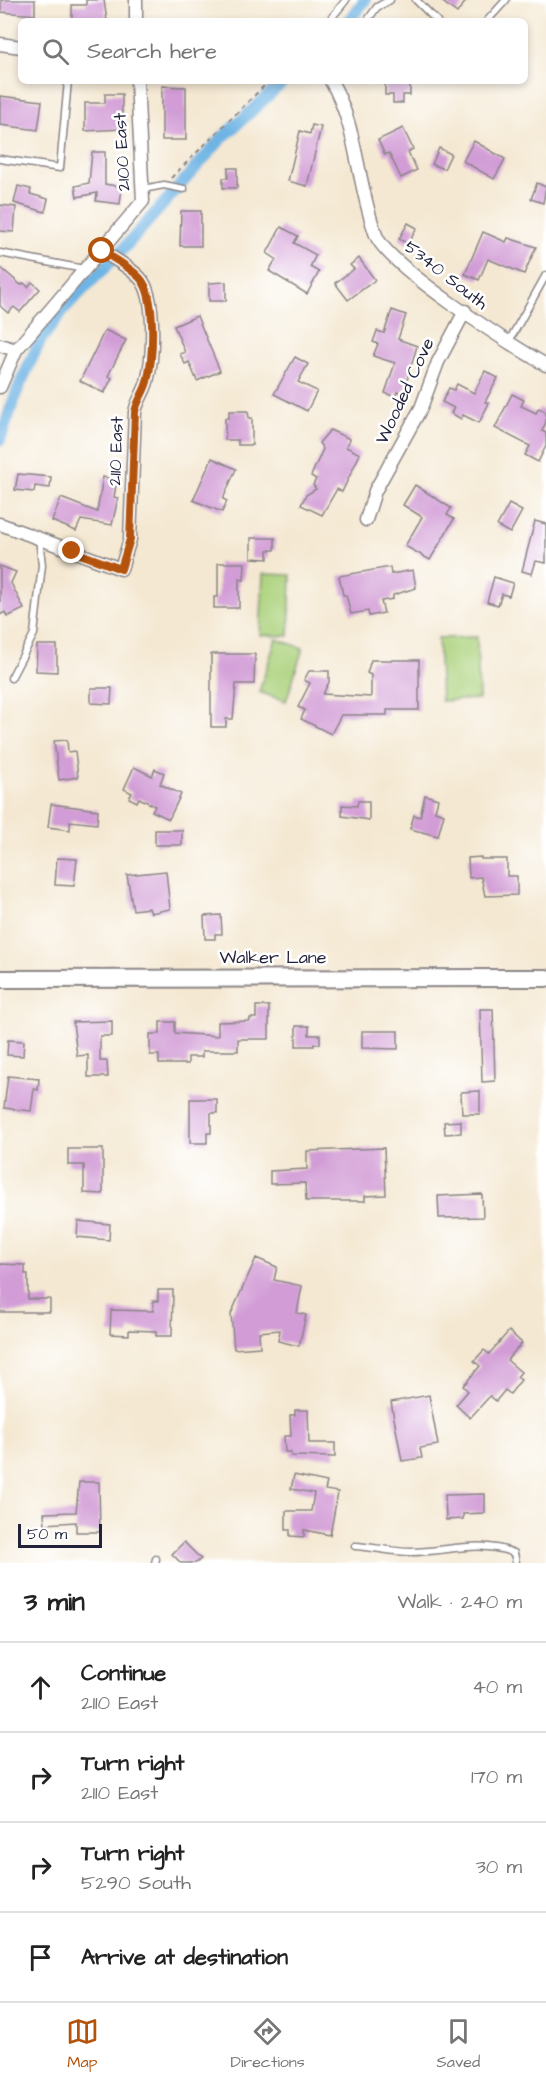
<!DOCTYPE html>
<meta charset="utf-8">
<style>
:root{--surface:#fff;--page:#f2f2f2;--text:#222;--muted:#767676;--line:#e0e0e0;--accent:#b45309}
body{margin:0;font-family:"Architects Daughter",sans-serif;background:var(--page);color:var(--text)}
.scale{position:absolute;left:18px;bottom:15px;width:84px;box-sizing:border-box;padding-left:6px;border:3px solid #22223b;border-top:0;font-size:16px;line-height:21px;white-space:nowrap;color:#22223b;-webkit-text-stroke:4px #fff;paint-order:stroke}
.stop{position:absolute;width:18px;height:18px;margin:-14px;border:4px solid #b45309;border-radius:50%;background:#fff}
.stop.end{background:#b45309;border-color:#fff;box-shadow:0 2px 6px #0008}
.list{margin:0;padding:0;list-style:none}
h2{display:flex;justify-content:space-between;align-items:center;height:78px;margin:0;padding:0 24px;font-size:26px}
h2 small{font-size:20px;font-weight:400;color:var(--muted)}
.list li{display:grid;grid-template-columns:39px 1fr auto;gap:18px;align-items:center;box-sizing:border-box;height:90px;padding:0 24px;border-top:2px solid var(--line)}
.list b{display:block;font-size:22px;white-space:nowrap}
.list p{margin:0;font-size:20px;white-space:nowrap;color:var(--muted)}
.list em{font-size:20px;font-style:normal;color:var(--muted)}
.icon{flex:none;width:33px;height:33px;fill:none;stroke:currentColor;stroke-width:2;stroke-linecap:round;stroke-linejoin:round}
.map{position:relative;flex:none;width:546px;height:1563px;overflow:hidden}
.search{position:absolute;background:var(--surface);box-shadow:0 3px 9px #0003;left:18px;right:18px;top:18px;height:66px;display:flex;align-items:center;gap:15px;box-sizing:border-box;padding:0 21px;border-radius:9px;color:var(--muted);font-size:22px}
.sheet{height:438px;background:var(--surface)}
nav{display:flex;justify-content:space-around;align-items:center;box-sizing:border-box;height:84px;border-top:2px solid var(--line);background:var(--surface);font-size:16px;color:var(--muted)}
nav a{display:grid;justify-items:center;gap:3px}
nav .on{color:var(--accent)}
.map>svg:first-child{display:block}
.green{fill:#abd27c;stroke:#667a5c;stroke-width:1.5}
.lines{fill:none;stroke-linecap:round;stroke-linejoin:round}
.canal{stroke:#6eb4e4;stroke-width:12}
.building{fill:#d29cd6}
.lane-casing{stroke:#8b8586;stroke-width:9}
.street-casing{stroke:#8b8586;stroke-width:15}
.secondary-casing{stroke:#8b8586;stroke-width:20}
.path{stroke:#8b8586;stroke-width:2;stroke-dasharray:4.5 4.5;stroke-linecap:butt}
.lane{stroke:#fff;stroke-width:6}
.street{stroke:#fff;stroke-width:12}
.secondary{stroke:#fff;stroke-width:16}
.route{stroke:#b45309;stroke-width:8}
.labels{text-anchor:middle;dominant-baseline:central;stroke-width:5;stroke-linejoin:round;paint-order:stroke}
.street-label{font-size:18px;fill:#22223b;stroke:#fff}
</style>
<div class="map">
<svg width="546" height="1563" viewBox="0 0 546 1563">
<rect width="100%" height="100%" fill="#fff"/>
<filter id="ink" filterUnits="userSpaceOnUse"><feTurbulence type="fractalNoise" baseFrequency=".0167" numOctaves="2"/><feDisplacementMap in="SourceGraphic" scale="12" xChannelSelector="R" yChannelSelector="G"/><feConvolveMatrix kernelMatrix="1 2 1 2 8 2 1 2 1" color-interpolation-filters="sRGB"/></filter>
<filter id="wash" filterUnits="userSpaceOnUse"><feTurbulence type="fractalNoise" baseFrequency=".008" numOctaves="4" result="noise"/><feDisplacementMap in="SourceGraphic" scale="24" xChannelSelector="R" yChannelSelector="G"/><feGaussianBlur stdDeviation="1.35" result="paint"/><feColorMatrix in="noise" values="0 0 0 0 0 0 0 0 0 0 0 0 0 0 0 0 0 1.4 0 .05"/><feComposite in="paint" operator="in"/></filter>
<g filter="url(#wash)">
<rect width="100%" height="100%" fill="#f4e8d2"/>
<g class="green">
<polygon points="263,574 291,575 289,636 260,635"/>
<polygon points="477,637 479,699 441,701 438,638"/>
<polygon points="276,639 303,648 286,701 259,692"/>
</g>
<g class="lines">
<g class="canal">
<polyline points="349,21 365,0"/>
<polyline points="0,440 17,391 40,341 65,308 125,247 222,138 284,81"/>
</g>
</g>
<g id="blocks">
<g class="building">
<polygon points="1,0 35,0 35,15 1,12"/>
<polygon points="86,0 104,0 107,21 72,21 72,5 86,5"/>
<polygon points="440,0 467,0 457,13"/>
<polygon points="385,81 410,81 410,95 403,95 403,103 393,103 393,95 385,95"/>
<polygon points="162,86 186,87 186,140 162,140"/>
<polygon points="105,94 122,94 122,129 85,131 85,103 105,103"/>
<polygon points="0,96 42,101 38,130 0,125"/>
<polygon points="312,125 321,127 307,186 288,181 300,131 310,134"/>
<polygon points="403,128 413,149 408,152 417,170 401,178 389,153 385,155 378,140"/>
<polygon points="474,141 505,159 494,179 463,161"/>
<polygon points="439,148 451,154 444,169 432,164"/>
<polygon points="92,152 105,152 105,184 122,187 120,204 96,201 97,193 77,197 75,186 89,183"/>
<polygon points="228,168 237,168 237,188 223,188 223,178 228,178"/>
<polygon points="537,183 546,187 543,203 531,199"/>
<polygon points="18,186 31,189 30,194 48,199 45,212 14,203"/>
<polygon points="0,205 16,207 14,232 0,231"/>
<polygon points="181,211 201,211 201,246 180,246"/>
<polygon points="408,223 417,228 408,244 399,239"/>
<polygon points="281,227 298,236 294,243 316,255 310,267 319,272 307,294 269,271 276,259 267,253"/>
<polygon points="483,232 506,242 508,238 536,247 524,274 488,259 479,280 465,274"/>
<polygon points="359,258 375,280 348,300 335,283 354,269 350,265"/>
<polygon points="0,267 21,285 24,283 28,287 32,282 40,289 20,312 14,307 8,313 0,306"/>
<polygon points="226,282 226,301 209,301 209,283"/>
<polygon points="392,310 406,315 398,339 417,346 403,394 397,392 395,397 385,393 395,363 373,356 378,344 373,342 377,331 384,333"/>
<polygon points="197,316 220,371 197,381 189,362 185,364 180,354 185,352 174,326"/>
<polygon points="105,330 126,340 108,376 112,378 104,393 80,381"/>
<polygon points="295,357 308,364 298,382 317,391 307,411 274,394"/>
<polygon points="485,371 498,378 485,402 489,403 479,423 463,415 461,419 451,413 454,408 442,402 449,388 454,390 457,384 474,393"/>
<polygon points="512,394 524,400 521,406 536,413 539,408 546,412 546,422 542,431 546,433 546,446 538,462 525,455 530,446 495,428"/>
<polygon points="229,411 248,411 249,418 252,418 252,445 238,445 238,440 225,440 225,418 229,418"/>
<polygon points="330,430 350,439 346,447 360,454 342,492 337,489 322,515 301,505 306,495 316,489 313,485 316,479 311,476 323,449 319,443"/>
<polygon points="212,458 236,469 223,499 227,501 222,512 193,500"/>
<polygon points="18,474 51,477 50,488 35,486 34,492 15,490"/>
<polygon points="103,477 117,480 114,497 118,498 112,525 81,520 76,531 52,521 61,498 97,512"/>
<polygon points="415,485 451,508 447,515 454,519 430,560 405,546 422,517 403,505"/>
<polygon points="509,504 522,511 510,533 497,526"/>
<polygon points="535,521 546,524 546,563 536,561 532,574 522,571"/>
<polygon points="251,538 275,538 275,550 268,550 268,559 251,558"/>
<polygon points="218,563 245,563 244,580 239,579 239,608 214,608 214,597 218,597"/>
<polygon points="0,566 16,572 11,583 24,609 7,617 5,612 0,615"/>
<polygon points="390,567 391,574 413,570 416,588 393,595 393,599 381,601 384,613 369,616 368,611 351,614 346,595 343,595 339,576"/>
<polygon points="494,577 513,583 509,596 502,594 498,605 487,602"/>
<polygon points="37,645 57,645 57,672 36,671"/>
<polygon points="211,654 255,654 254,684 236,684 233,719 226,719 226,727 211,727"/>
<polygon points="371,660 419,660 419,710 387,710 387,715 341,715 331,734 301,719 305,710 298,707 310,683 304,680 309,671 329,671 329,682 323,694 371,697 371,675 367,673"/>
<polygon points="91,688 112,688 111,704 91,703"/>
<polygon points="67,740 68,752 75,751 78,777 59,780 54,741"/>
<polygon points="134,767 152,776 155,769 164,773 160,784 181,794 169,819 152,811 155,806 139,798 137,802 129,798 132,793 124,789"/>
<polygon points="425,795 438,799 435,811 444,814 438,836 410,829 414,815 420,817"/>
<polygon points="358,801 369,801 369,820 342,816 342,805 357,806"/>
<polygon points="51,804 98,810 97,824 70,821 70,830 48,827"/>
<rect x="155" y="830" width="27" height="15"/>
<polygon points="481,857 481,859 507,859 507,876 517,876 517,895 485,896 481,877 469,878 468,858"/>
<polygon points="57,858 77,859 74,886 55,885"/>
<polygon points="166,871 170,909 151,913 149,908 133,910 127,875"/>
<polygon points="221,915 222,934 215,934 215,939 205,939 204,916"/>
<polygon points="256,1006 269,1006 269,1039 238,1039 238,1051 202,1051 202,1057 188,1057 188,1064 159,1064 159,1055 150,1055 150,1034 160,1034 160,1022 175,1022 175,1033 218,1036 218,1022 250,1021 250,1018 256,1018"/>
<polygon points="480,1009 493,1009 495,1081 482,1082"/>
<polygon points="112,1021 112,1036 100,1036 100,1061 107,1061 108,1077 88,1077 88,1055 77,1056 73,1022"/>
<polygon points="296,1026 309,1026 309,1035 320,1035 320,1044 314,1044 314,1046 296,1046"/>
<polygon points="362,1031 398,1031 398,1049 362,1048"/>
<polygon points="8,1040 24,1041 23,1056 7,1055"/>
<polygon points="8,1076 39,1079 38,1090 34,1089 31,1111 4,1108"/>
<polygon points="480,1091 480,1114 462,1114 461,1092"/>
<polygon points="190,1099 217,1099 217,1113 211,1113 211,1133 207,1133 207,1143 190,1143"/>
<polygon points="461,1121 461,1133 445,1134 444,1122"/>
<polygon points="384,1148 386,1195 365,1196 365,1201 306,1201 305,1183 270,1184 270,1171 307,1169 307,1151"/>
<polygon points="68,1149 103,1149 103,1194 84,1193 84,1165 68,1165"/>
<polygon points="482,1194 483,1217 439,1218 438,1196"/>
<polygon points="78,1221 110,1224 109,1240 77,1237"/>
<polygon points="256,1258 277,1267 274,1280 302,1286 297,1313 306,1315 299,1346 278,1341 280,1330 259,1332 260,1347 234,1349 231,1314"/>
<polygon points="0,1264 25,1265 25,1274 28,1274 28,1299 50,1299 50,1312 0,1312"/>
<polygon points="158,1290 173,1290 172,1336 156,1336 156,1331 129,1330 129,1335 110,1334 111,1310 153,1311 153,1301 158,1301"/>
<polygon points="509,1331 522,1343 507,1360 521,1372 517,1377 521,1380 510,1394 505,1390 496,1401 490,1396 470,1418 456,1405 468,1391 463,1386 480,1366 474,1361 484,1350 489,1354"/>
<polygon points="429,1395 438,1445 420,1448 422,1458 402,1461 391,1402"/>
<polygon points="295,1410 308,1410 309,1443 335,1443 335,1457 291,1456 291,1452 285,1452 284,1436 291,1436 290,1415 295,1415"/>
<polygon points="294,1475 327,1482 325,1490 338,1492 330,1535 304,1530 304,1537 290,1536 290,1530 286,1530 286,1511 311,1511 314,1493 291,1489"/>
<polygon points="79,1482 99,1482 100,1532 76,1532 76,1522 45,1524 44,1513 76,1512"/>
<polygon points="485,1494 485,1513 463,1514 463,1519 446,1520 445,1495"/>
<polygon points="184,1542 201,1559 196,1563 181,1563 172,1554"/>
</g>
</g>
</g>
<g filter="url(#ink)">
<use href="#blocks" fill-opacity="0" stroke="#8b8586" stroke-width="1.5"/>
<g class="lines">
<g class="lane-casing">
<g id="lane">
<polyline points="416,0 437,21"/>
<polyline points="329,21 346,0"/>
<polyline points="367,21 377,7 390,0"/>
<polyline points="487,21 506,0"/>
<polyline points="0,159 60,168 68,81"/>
<polyline points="143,189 164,185 184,189"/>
<polyline points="0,253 84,269"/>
<polyline points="508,343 546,275"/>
<polyline points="11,678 34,634 42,565 39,538"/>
<path d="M355,1546c18,1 37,6 56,6 35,0 68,-13 103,1l2,10"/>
<polyline points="155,1563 156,1559"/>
</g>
</g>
<g class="street-casing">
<g id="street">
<polyline points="136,0 136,21"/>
<polyline points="0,44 21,47"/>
<path d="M331,81c27,47 26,104 45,154 11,31 137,111 170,130"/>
<polyline points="0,345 16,350"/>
<polyline points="0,387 16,350 143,201 137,81"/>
<polyline points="366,520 375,491 421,408 438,362 465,311"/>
<path d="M0,524l121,45 9,-30 5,-127c2,-11 9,-19 12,-30 6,-23 10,-86 -7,-104 -10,-11 -26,-19 -38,-27"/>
</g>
</g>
<g class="secondary-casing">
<polyline id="secondary" points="0,979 546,978"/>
</g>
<polyline class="path" points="171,178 269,81"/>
<use href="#lane" class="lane"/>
<use href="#street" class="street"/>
<use href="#secondary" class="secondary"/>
</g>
</g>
<g class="lines" filter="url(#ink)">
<path class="route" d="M72,551l49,18 9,-30 5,-127c2,-11 9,-19 12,-30 6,-23 10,-86 -7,-104 -10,-11 -26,-19 -38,-27"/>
</g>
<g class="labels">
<g class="street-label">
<text transform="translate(122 152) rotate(-93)">2100 East</text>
<text transform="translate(446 275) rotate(38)">5340 South</text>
<text transform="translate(405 391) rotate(-65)">Wooded Cove</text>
<text transform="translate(116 451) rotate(-88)">2110 East</text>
<text x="273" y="957">Walker Lane</text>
</g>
</g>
</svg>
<div class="scale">50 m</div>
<div class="stop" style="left:102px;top:251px"></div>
<div class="stop end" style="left:72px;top:551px"></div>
<div class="search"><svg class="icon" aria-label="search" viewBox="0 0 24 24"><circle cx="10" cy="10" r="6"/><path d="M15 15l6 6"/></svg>Search here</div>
</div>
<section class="sheet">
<h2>3 min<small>Walk · 240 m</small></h2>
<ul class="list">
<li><svg class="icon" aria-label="ahead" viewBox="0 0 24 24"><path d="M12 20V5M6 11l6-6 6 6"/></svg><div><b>Continue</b><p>2110 East</p></div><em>40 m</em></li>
<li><svg class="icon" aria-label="right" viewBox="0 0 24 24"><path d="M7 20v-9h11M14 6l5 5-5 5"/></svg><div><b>Turn right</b><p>2110 East</p></div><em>170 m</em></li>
<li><svg class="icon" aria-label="right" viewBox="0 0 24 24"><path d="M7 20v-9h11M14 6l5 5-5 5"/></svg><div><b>Turn right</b><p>5290 South</p></div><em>30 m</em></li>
<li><svg class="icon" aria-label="arrive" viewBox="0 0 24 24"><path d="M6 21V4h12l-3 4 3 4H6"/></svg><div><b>Arrive at destination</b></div></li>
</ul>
</section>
<nav>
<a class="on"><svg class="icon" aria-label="map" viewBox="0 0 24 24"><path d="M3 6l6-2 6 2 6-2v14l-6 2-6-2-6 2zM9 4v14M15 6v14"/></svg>Map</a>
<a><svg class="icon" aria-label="directions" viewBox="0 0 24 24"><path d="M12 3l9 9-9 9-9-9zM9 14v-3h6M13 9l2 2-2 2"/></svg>Directions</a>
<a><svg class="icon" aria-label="saved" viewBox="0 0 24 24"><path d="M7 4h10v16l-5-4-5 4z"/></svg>Saved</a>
</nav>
